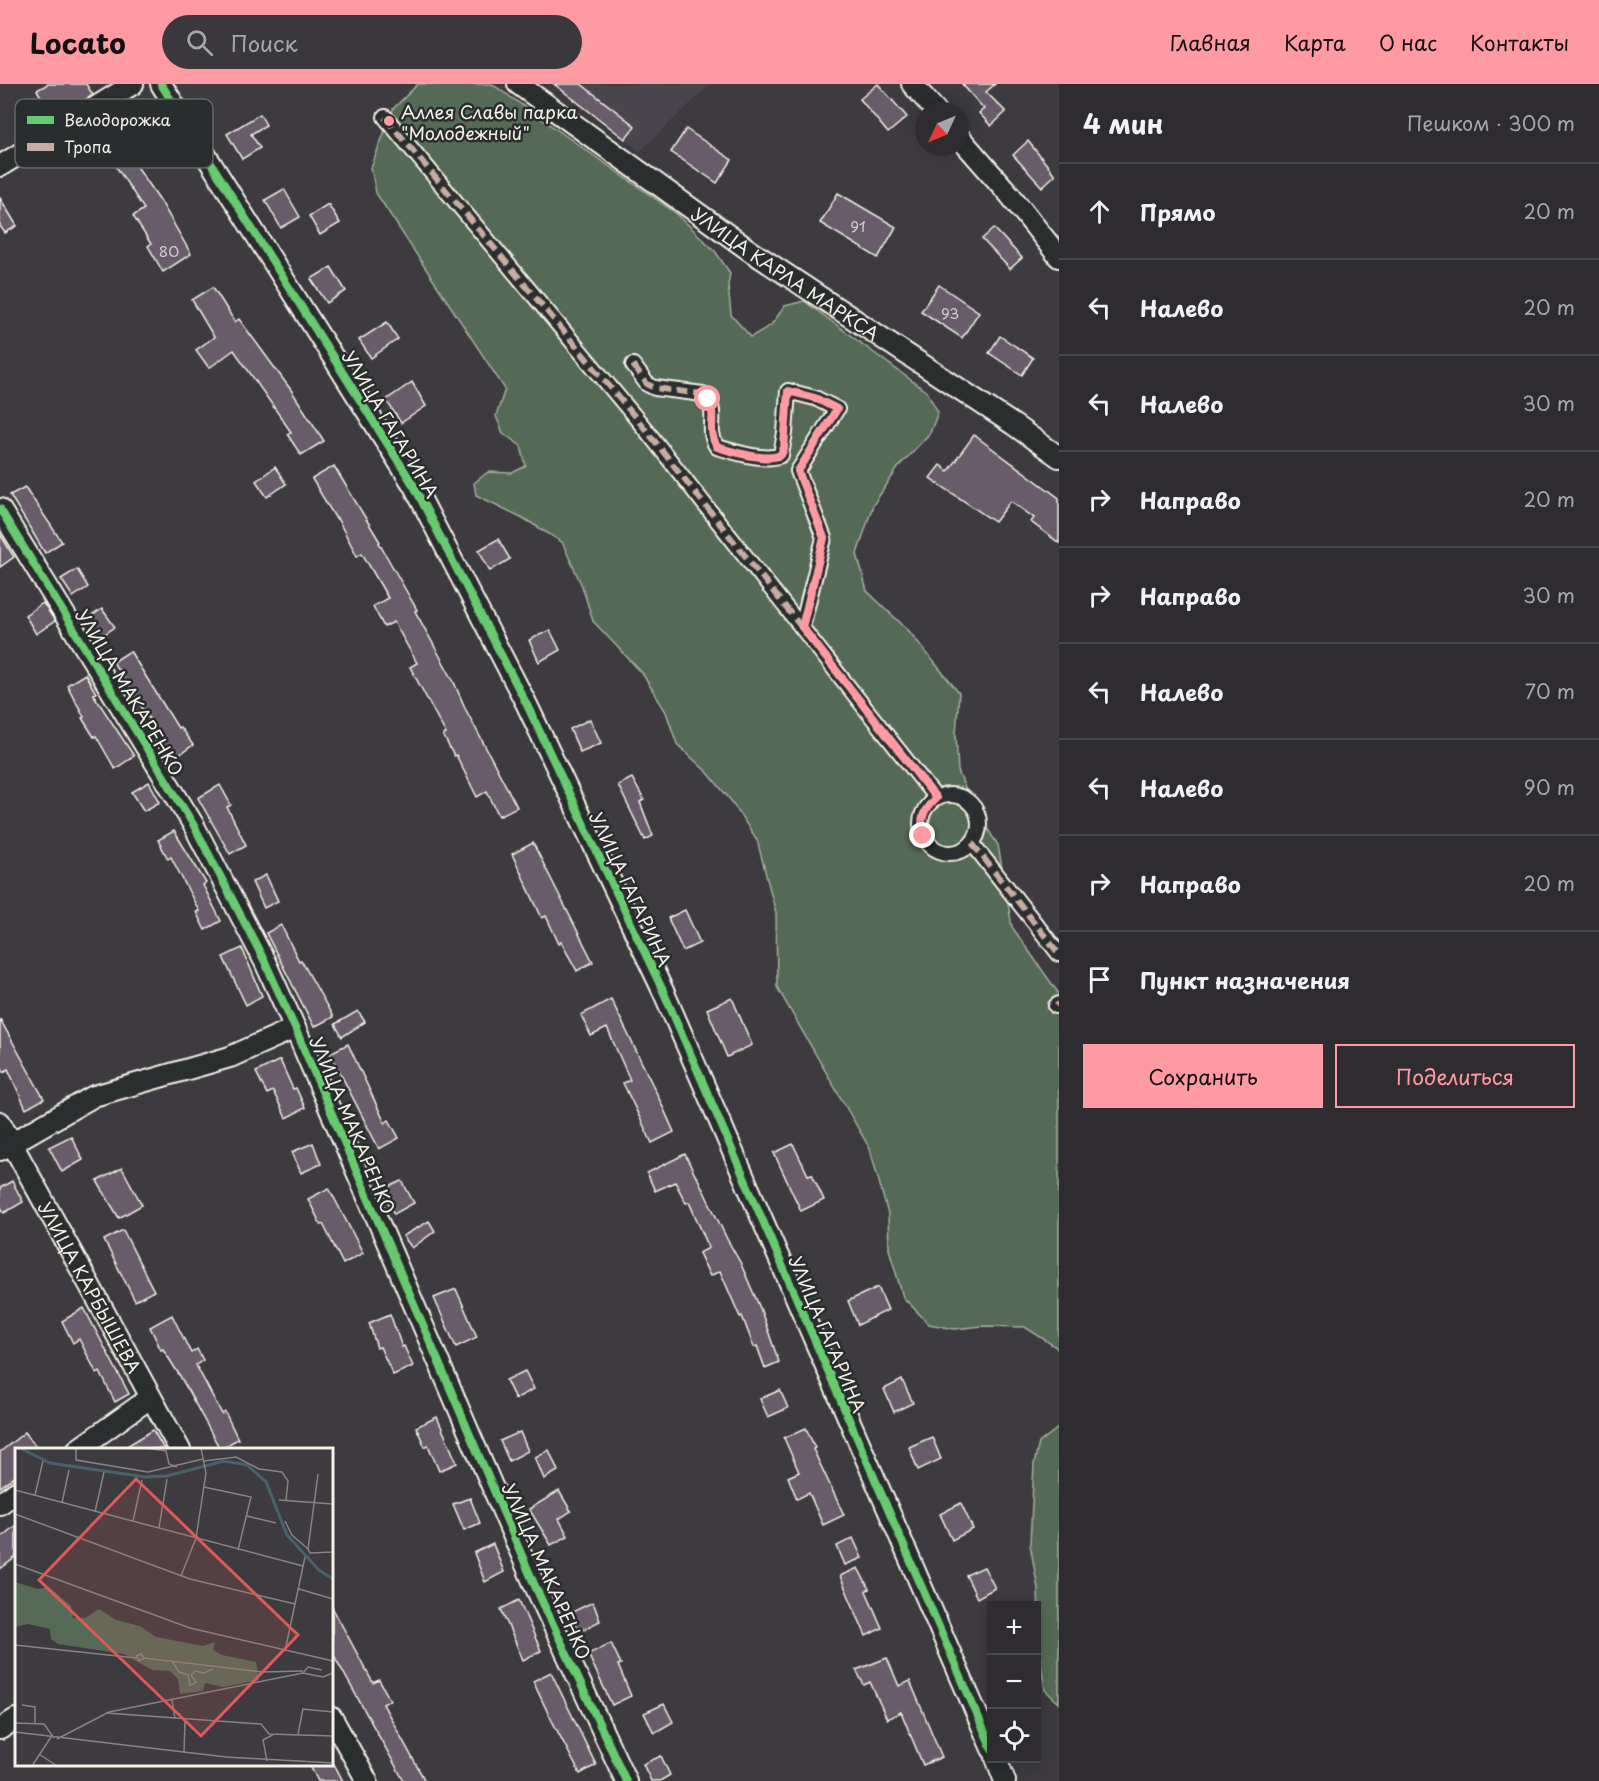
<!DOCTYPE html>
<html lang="ru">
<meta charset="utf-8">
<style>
:root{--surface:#2e2c30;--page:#3a383c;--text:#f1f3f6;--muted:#a7a7ab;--line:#49484c;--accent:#ff9aa2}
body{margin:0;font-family:"Playpen Sans",sans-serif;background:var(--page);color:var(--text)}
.controls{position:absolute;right:18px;bottom:18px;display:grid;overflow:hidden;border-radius:0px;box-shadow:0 3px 15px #0003}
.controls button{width:54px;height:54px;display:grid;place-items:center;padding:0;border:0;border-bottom:2px solid var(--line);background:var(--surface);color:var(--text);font:30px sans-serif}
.compass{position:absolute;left:915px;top:18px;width:54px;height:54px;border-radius:50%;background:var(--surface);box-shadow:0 3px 15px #0003;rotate:226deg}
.stop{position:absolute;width:18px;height:18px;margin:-14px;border:4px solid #ff9aa2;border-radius:50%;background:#fff}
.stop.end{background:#ff9aa2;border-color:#fff;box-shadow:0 2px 6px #0008}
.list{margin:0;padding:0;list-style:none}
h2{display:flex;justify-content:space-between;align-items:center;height:78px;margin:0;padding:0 24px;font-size:26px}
h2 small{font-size:20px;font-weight:400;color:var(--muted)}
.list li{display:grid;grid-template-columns:39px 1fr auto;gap:18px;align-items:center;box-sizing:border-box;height:96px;padding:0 24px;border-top:2px solid var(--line)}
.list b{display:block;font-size:22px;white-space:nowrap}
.list em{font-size:20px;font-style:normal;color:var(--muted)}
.actions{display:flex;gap:12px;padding:18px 24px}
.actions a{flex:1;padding:14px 0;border:2px solid var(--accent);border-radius:0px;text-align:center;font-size:21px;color:var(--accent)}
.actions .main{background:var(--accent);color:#111}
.icon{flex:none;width:33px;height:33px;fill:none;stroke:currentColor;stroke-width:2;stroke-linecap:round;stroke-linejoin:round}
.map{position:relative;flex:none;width:1059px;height:1697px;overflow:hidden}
header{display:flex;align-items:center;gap:36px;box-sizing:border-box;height:84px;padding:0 30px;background:var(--accent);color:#111}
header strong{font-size:28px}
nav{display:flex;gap:33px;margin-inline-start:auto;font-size:21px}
.search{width:420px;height:54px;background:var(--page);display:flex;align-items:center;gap:15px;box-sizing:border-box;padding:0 21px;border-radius:33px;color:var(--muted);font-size:22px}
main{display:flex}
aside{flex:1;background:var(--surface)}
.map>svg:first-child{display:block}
.built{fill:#4a454d}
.green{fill:#556b56;stroke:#a4ae9f;stroke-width:1.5}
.building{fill:#685c6b;stroke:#f4f1e8;stroke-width:1.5}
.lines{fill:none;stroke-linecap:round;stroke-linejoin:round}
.pedestrian-casing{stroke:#f4f1e8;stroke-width:18}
.minor-casing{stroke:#f4f1e8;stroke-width:24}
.pedestrian{stroke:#2a2d2e;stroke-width:14}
.minor{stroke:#2a2d2e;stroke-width:20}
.quiet{stroke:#c7aca2;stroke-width:6;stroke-dasharray:12 6;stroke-linecap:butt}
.cycleway-casing{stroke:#2a2d2e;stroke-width:11}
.cycleway{stroke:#67ca6e;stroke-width:8}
.route{stroke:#ff9aa2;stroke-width:8}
.poi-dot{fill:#ff9aa2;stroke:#2a2d2e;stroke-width:2}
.labels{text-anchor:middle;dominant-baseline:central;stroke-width:5;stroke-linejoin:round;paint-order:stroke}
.number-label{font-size:15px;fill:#d1ccc9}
.poi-label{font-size:18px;fill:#f4f1e8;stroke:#2a2d2e;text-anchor:start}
.street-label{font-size:18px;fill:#f4f1e8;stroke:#2a2d2e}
.inset-river{fill:none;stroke:#466369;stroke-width:3}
.inset-road{fill:none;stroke:#868483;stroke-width:1.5}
.view{fill:#de5a58;fill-opacity:0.15;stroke:#de5a58;stroke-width:3}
.inset-edge{fill:none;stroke:#f4f1e8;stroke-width:3}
.key{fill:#2a2d2e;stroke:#676866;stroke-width:1.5}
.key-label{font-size:16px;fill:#f4f1e8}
</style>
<header>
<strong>Locato</strong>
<div class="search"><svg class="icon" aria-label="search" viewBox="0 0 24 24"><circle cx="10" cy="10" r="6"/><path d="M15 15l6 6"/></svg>Поиск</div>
<nav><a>Главная</a><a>Карта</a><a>О нас</a><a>Контакты</a></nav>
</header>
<main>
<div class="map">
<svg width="1059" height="1697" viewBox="0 0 1059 1697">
<rect width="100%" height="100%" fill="#3d3b40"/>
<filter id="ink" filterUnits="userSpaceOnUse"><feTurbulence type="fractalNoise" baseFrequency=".0167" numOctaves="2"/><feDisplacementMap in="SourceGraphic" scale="12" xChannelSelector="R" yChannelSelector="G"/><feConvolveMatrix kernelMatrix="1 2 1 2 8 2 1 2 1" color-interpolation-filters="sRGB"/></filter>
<g filter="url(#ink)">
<polygon class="built" points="552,0 711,0 640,67"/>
<g class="green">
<polygon points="418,0 492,0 677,130 715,167 730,189 728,201 731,231 751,253 771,241 785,222 804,217 927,308 938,328 930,349 900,381 873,421 857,470 867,507 909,547 959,609 956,650 958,687 972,721 998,761 1012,843 1059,910 1059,1268 1056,1263 1025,1243 982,1242 954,1245 929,1240 903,1213 889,1165 888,1130 870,1065 777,903 776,829 757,756 732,718 708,689 677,660 666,628 642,589 593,537 582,502 562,458 523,434 476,411 474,399 488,388 512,389 526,382 521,362 503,349 496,332 505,305 376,109 371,84 393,25"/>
<polygon points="1059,1343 1059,1619 1045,1606 1040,1572 1038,1505 1030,1460 1034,1380 1039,1359"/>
</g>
<g class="building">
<polygon points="48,0 86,0 93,11 62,30 59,24 50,28 37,6"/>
<polygon points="554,0 581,0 635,42 625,55"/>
<polygon points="878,0 907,33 888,49 860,15"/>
<polygon points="962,0 995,0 986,8 1006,28 991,42 979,29 984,25"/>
<polygon points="260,30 266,41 251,50 260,64 242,75 227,50"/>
<polygon points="108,39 130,76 132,75 160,116 191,170 163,188 148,162 151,160 133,132 144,125 108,70 96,77 82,55"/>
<polygon points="686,45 732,76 717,99 671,68"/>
<polygon points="1028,57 1055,91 1042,103 1013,71"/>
<polygon points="284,105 300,133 281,144 265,116"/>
<polygon points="838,109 896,143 878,174 820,139"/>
<polygon points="0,114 17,142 5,149 0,142"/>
<polygon points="328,120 340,139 320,151 309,132"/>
<polygon points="994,144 1022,174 1010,185 982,155"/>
<polygon points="331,183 346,207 327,219 311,195"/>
<polygon points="939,201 979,228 962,254 921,227"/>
<polygon points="213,203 235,238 239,235 291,306 324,357 301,371 287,350 291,348 234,266 209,284 196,266 214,253 192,216"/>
<polygon points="387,238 398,255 371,274 359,256"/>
<polygon points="1000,252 1033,274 1022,291 989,269"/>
<polygon points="412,298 426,322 401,339 386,316"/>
<polygon points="974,351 1059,414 1059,459 1031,438 1034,434 1011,417 995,438 930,394 940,381 948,387"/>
<polygon points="334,382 380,458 379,459 417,526 415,527 453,596 466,626 517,723 499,732 487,707 477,713 456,671 454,672 443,651 446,650 410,583 417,579 394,538 384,543 373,522 388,514 362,469 357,472 337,434 336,435 312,395"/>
<polygon points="275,383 286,400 267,413 256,397"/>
<polygon points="25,403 62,458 45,469 10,411"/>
<polygon points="0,450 14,473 0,483"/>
<polygon points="498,455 510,475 490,487 479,466"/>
<polygon points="77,485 88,503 73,513 61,495"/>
<polygon points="43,519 55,537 36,550 25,531"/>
<polygon points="102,525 115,543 99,554 87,535"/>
<polygon points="550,546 560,566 539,578 529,556"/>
<polygon points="130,567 178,644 180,643 193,661 172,676 159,657 162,655 113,578"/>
<polygon points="85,590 96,609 93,610 134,672 115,685 96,652 94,653 82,634 84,633 67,601"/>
<polygon points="590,635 601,659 580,668 570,645"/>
<polygon points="632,694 644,716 640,718 653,752 645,756 618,701"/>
<polygon points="149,698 160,718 144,727 132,708"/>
<polygon points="220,701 231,721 227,723 246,761 230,770 198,714"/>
<polygon points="174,747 206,799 203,801 221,837 205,846 196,828 199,827 171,773 168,775 158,756"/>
<polygon points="533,759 593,878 577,887 561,858 559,860 546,832 542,834 512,770"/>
<polygon points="266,791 278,817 264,824 252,798"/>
<polygon points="685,826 700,859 683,867 668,834"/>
<polygon points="281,841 299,877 301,876 318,906 333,933 314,943 266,849"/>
<polygon points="242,864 262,912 246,921 223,873"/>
<polygon points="732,914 752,961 727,973 707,925"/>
<polygon points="611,915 657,1010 674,1048 652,1059 623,999 630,996 607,944 591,952 581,931"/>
<polygon points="358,927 365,938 342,953 335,940"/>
<polygon points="0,935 44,1015 26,1025 8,985 4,988 0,980"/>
<polygon points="348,960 385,1039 389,1036 399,1054 379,1065 330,969"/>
<polygon points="280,976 293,1005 296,1004 305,1024 286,1034 273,1007 267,1010 256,988"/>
<polygon points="71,1052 83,1076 62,1088 49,1063"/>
<polygon points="313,1059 321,1080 301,1089 292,1068"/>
<polygon points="793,1060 808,1091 812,1090 824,1116 801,1127 774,1069"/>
<polygon points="685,1070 696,1093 697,1093 727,1155 740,1178 760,1224 779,1278 765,1284 757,1262 754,1263 742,1232 740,1233 720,1187 710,1192 699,1169 709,1164 689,1118 686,1119 675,1098 655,1107 647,1089"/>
<polygon points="122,1084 142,1121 119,1134 97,1097"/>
<polygon points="12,1097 23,1118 4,1129 0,1121 0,1104"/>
<polygon points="402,1097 414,1119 394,1130 382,1106"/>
<polygon points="329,1104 363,1169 343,1180 323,1140 321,1141 308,1115"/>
<polygon points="429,1137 435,1147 412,1164 403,1152"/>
<polygon points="123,1146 154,1207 135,1217 104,1156"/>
<polygon points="878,1203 888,1226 858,1241 848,1217"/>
<polygon points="456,1205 477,1253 456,1263 434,1214"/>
<polygon points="84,1224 129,1310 115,1318 100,1288 97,1290 79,1255 73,1259 62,1237"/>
<polygon points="390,1230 402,1263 404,1262 413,1282 393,1291 380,1263 377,1264 369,1239"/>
<polygon points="172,1231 191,1269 197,1265 203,1276 196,1281 222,1330 225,1328 238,1355 220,1365 180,1292 163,1265 161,1266 150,1243"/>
<polygon points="525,1287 534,1305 515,1315 506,1296"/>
<polygon points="902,1296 913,1319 894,1328 884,1305"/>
<polygon points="780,1306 788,1324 768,1333 760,1315"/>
<polygon points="437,1333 457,1379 439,1387 428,1361 425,1363 416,1343"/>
<polygon points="806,1344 815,1364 813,1365 844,1431 823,1441 809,1409 797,1415 788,1393 799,1388 784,1354"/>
<polygon points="153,1346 164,1365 122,1365"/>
<polygon points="25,1348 38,1365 16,1365 16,1392 0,1403 0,1368"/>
<polygon points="520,1348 528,1367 509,1377 500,1357"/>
<polygon points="932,1353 941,1375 918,1386 909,1363"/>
<polygon points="549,1366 558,1387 544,1395 535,1373"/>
<polygon points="559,1407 571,1427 559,1435 568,1452 551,1461 529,1425"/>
<polygon points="470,1414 480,1439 464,1446 453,1420"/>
<polygon points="961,1419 973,1445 952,1456 940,1430"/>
<polygon points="16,1441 16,1473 0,1485 0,1454"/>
<polygon points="853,1454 862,1474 845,1481 837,1462"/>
<polygon points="493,1460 504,1488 485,1498 474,1469"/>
<polygon points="984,1483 995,1504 977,1514 966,1491"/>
<polygon points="858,1484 869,1505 866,1507 882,1544 866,1552 840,1492"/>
<polygon points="519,1516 541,1567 523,1576 501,1525"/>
<polygon points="593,1518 600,1537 578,1548 570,1529"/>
<polygon points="332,1523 373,1599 379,1596 390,1616 383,1620 425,1697 404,1697 332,1568"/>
<polygon points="611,1559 621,1580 618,1581 631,1612 612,1621 588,1570"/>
<polygon points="887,1574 899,1602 910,1597 942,1673 923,1681 901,1628 887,1635 870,1598 864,1601 856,1586"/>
<polygon points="551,1588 596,1681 580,1690 547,1627 533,1597"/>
<polygon points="664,1620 673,1638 654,1649 644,1629"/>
<polygon points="661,1672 670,1691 660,1697 651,1697 643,1680"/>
<polygon points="309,1680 334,1680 343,1697 318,1697"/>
</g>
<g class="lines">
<g class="pedestrian-casing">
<g id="pedestrian">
<polyline points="385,33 646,346 936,714"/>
<path d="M633,281l14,19 8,4 48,6c19,20 1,33 14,53 17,5 48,15 64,8l4,-22 3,-42 27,7 22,11 -39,62 26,67 -22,89"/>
<circle cx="950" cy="740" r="29"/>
<polyline points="972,759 1059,870"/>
<polyline points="1056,922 1059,920"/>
</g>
</g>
<g class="minor-casing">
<g id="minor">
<polyline points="161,0 414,402 527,621 664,909 992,1665"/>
<path id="s1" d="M518,0l231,166 265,175 45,32"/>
<polyline points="912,0 936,27"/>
<polyline points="960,54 1010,111 1059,173"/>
<polyline points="0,82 133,0"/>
<polyline points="0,425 193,740 265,878 295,944 535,1502 626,1697"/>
<path id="s2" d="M0,1038l180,328"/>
<polyline points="0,1066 94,1012 230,973 295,944"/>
<polyline points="77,1366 150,1314"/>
<polyline points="0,1420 16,1408"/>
<polyline points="332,1634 367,1697"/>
<polyline points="0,1645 16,1635"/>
<polyline points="996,1674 1005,1697"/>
</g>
</g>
<use href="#pedestrian" class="pedestrian"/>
<use href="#minor" class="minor"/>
<g class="quiet">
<polyline points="385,33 646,346 936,714"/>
<path d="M633,281l14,19 8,4 48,6c19,20 1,33 14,53 17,5 48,15 64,8l4,-22 3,-42 27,7 22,11 -39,62 26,67 -22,89"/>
<polyline points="972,759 1059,870"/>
<polyline points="1056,922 1059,920"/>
</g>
<g class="cycleway-casing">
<g id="cycleway">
<polyline points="161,0 414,402 527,621 664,909 992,1665"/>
<polyline points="0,425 193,740 265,878 295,944 535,1502 626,1697"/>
</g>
</g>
<use href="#cycleway" class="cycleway"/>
</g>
</g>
<g class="lines" filter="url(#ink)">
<path class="route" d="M708,315c10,19 -2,30 9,48 17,5 48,15 64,8l3,-6 4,-58 27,7 22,11 -39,62 26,67 -22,89 134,171c-13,12 -16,20 -13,38"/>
</g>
<circle class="poi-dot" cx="389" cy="37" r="6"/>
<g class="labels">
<g class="number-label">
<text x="858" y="141">91</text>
<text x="169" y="166">80</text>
<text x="950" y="228">93</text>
</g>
<g class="poi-label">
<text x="401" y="27">Аллея Славы парка<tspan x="401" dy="21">"Молодежный"</tspan></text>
</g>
<g class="street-label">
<text stroke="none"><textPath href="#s1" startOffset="328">УЛИЦА КАРЛА МАРКСА</textPath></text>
<text transform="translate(391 340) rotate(59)">УЛИЦА ГАГАРИНА</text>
<text transform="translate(130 608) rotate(59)">УЛИЦА МАКАРЕНКО</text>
<text transform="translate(631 805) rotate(65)">УЛИЦА ГАГАРИНА</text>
<text transform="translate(353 1041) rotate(67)">УЛИЦА МАКАРЕНКО</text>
<text stroke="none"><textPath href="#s2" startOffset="188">УЛИЦА КАРБЫШЕВА</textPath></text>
<text transform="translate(828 1250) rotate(67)">УЛИЦА ГАГАРИНА</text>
<text transform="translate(547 1487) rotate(66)">УЛИЦА МАКАРЕНКО</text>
</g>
</g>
<g transform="translate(15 1364)">
<rect width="318" height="318" fill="#3d3b40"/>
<path d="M0,134l23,7 11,-2 22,19 2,12h12l14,-9 17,11 24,6 16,11 47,9 12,-4 -2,8 9,5 34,7 3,18 -36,7 -18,-4 -2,8 -23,3 -2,-15 -8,-8 -18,-1 -28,-16 -66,-10 -7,-5 -1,-10 -22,-5 -13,3z" fill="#556b56"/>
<path class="inset-river" d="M5,0l30,15 95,14 22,-1 57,-15 23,4 19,17 21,53 32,35 14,9"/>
<path class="inset-road" d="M61,0v12l72,12 55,-13M131,0l20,3 3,13 8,3M189,13l32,-4 23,12 23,3 6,9 -2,19M303,26l-10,75 2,4 23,-1M189,39l47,10 -13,53M0,42l288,76M20,47l8,-34M264,52l54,4M47,55l7,-33M80,64l9,-40M0,66l175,65 105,25M232,68l29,7M118,73l9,-41M270,73l7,14 16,14M144,80l8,-49M0,116l175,64 143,33M166,128l15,-38 10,-65 -5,-25M284,141l34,10M0,197l121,13M270,203l20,-94M129,210l-3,-4 -5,2 3,5 5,-3 118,14 41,-1M157,213l7,11 9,3 2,10 3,-1M288,225l5,-6 14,3M178,236l3,-2 -5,-7 4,-4 9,2 9,-4M157,252l3,19M7,257l13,2v17M91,265l155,11 8,10 64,2M0,275l29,1 10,14M0,284l211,25 107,6M283,286l5,-25 30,3M42,291l52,-27 194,-39 20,4 10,-4M169,305l1,-33M24,306l18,12M252,313l-4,-21 11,-6M17,318l19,-29"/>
<path class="view" d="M121,31l162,156 -97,101 -162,-156z"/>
<rect width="318" height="318" class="inset-edge"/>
</g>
<rect x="15" y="15" width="198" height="69" rx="9" class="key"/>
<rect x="27" y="32" width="27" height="8" fill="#67ca6e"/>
<rect x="27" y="59" width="27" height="8" fill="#c7aca2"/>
<g class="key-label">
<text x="64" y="42">Велодорожка</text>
<text x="64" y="69">Тропа</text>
</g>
</svg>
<div class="controls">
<button>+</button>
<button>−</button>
<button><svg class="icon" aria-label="locate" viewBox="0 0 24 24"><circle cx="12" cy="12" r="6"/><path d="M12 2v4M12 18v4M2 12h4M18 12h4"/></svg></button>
</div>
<svg class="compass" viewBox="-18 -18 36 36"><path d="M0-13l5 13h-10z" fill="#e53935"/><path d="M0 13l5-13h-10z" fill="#a7a7ab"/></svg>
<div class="stop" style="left:708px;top:315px"></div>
<div class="stop end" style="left:923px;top:752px"></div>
</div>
<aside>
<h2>4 мин<small>Пешком · 300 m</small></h2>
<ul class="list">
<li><svg class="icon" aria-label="ahead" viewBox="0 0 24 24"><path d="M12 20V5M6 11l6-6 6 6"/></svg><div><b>Прямо</b></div><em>20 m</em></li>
<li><svg class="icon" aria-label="left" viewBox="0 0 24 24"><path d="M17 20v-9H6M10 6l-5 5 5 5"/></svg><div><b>Налево</b></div><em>20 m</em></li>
<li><svg class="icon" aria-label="left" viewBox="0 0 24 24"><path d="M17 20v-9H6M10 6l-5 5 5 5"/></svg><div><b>Налево</b></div><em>30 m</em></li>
<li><svg class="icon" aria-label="right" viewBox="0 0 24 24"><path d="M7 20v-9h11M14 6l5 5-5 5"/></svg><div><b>Направо</b></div><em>20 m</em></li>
<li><svg class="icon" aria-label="right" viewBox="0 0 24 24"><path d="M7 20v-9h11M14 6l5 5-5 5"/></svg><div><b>Направо</b></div><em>30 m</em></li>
<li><svg class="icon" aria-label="left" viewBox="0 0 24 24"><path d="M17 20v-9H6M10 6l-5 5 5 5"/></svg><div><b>Налево</b></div><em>70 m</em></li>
<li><svg class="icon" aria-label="left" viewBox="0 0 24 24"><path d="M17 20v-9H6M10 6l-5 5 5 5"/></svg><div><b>Налево</b></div><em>90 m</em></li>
<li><svg class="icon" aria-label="right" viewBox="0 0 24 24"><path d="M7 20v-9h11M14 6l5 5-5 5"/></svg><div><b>Направо</b></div><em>20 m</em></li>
<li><svg class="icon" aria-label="arrive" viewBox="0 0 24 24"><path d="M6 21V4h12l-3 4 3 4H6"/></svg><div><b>Пункт назначения</b></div></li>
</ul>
<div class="actions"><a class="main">Сохранить</a><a>Поделиться</a></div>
</aside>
</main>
